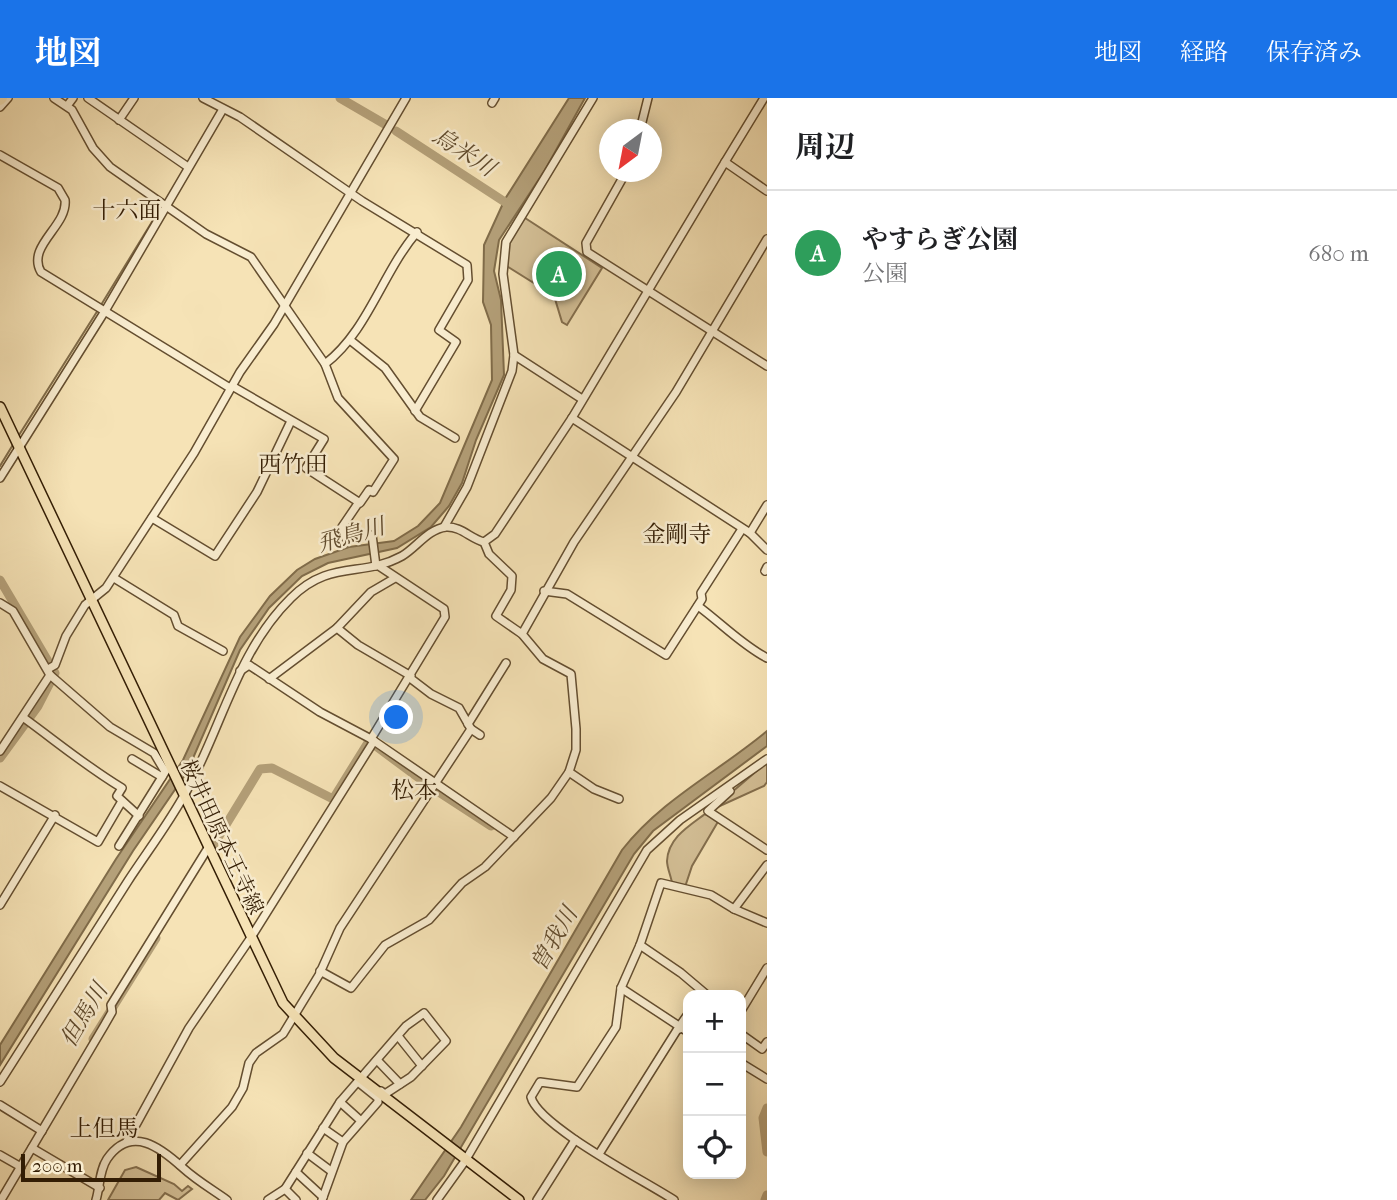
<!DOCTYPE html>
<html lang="ja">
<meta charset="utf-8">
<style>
:root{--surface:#fff;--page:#f2f2f2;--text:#202124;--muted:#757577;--line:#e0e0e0;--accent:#1a73e8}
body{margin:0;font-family:"IM FELL French Canon","Noto Serif JP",serif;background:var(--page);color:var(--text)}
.controls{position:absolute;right:21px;bottom:21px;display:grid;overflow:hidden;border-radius:14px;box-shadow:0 4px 18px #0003}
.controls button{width:63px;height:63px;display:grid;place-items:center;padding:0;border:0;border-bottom:2px solid var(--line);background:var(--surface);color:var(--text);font:35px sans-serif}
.compass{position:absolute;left:599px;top:21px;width:63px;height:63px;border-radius:50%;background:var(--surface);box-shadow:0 4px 18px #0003;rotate:212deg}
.scale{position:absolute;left:21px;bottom:18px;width:140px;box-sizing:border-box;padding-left:7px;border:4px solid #331d04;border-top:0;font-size:19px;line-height:24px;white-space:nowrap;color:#331d04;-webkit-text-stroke:5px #f9edd0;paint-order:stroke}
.you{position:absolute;left:397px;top:620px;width:24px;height:24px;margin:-18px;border:5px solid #fff;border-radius:50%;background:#1a73e8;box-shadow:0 0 0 10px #1a73e833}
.badge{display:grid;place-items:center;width:46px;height:46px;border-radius:50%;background:var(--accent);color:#fff;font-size:23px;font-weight:700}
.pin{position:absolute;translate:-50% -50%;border:4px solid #fff;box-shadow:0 2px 7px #0006}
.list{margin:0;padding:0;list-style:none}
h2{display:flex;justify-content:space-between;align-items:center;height:91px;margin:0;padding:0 28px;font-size:30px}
h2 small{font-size:23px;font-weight:400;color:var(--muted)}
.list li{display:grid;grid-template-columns:46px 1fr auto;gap:21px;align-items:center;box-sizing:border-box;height:126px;padding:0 28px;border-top:2px solid var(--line)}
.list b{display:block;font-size:26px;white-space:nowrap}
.list p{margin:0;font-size:23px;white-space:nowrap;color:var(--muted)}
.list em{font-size:23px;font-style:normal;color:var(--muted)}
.icon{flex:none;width:38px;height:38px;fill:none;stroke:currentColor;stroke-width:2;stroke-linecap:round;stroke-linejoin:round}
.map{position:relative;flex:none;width:767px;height:1102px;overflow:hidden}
header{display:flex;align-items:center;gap:42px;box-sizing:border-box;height:98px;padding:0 35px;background:var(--accent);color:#fff}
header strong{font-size:33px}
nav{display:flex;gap:38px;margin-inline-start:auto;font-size:24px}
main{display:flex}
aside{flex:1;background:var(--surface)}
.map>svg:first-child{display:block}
.green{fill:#d5c198;stroke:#846f4e;stroke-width:2}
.water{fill:#b4a079;stroke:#806c4a;stroke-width:2}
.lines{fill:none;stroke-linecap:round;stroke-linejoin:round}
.stream{stroke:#806c4a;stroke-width:2}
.river{stroke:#b4a079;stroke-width:9}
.minor-casing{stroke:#644e30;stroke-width:10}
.major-casing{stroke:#331d04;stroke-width:12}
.highway-casing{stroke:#331d04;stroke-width:13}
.minor{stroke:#f9edd0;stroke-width:7}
.major{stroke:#f6e3b6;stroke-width:9}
.highway{stroke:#f6e3b6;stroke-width:10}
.labels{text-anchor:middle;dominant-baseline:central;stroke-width:5;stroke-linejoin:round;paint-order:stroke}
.street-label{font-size:21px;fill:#331d04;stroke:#f9edd0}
.water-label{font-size:23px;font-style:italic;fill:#604b2d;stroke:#f9edd0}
.neighbourhood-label{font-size:23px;fill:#331d04;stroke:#f9edd0}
</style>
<header>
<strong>地図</strong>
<nav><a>地図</a><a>経路</a><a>保存済み</a></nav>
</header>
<main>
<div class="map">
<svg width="767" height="1102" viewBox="0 0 767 1102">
<rect width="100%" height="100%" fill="#f6e3b6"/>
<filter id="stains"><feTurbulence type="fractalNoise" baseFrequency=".00286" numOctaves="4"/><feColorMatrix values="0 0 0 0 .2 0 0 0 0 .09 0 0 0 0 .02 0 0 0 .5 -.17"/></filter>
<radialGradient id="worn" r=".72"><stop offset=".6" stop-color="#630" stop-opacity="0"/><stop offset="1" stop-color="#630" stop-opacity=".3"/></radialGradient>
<g class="green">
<polygon points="522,118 602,170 567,227 562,224 552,191 545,192 505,167 509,144"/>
<polygon points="767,664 767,684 764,688 711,712"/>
<path d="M705,716l14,6 -27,46 -7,21 -13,-4c-1,-7 -5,-15 -5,-22 1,-23 22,-35 38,-47z"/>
<polygon points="136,1069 174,1086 182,1093 188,1088 192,1091 178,1102 165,1095 159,1102 108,1102 125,1072"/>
</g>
<g class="water">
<polygon points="569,0 585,0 545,72 499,142 494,173 501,202 504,277 476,342 462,385 449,408 431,429 397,450 328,465 302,478 269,510 240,552 187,674 133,753 0,967 0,947 116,761 183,662 240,539 270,498 297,472 315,461 349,449 394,443 418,428 440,405 492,282 491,227 483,204 484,147 505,101"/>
<path d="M767,633v15l-114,85 -19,23 -190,322 -19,24h-14l50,-73 161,-277c40,-51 96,-78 145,-119z"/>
</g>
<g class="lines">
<g class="stream">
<polyline points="101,207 158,114 158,109"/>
<polyline points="19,337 98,212"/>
<polyline points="0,368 14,345"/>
</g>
<g class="river">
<polyline points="340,0 388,28"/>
<polyline points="396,33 511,108"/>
<polyline points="0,482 55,575 38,608 0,660"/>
<polyline points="213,748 260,671 272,670 333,701 369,643 431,689 491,728"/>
<polyline points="93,941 156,840"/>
<polyline points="767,1010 763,1020 767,1054"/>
<polyline points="765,1102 767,1097"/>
</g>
<g class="minor-casing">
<g id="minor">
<polyline points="54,0 72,12 93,50 110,69 206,136 251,159 325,266 338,300 394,361 373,394 369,392 360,405 306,370 324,341 232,288"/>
<polyline points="88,0 188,69"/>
<polyline points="203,0 240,19 362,103 467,167 468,182 439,232 456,244 415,313"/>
<polyline points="764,0 725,64 767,93"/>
<polyline points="492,5 495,0"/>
<polyline points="67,8 73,0"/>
<polyline points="0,9 8,0"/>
<polyline points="119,22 134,0"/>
<polyline points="640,32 648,0"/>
<path d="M0,57l58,33 7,12c3,26 -39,46 -24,72l189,116"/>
<polyline points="626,74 586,145 587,154 767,268"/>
<polyline points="350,242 385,270 420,319 455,340"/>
<polyline points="514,257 582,301"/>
<path d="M325,266c43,-33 57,-91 92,-132"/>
<polyline points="572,320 750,435 767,452"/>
<polyline points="0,380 105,213 223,11"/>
<polyline points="152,420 215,458 257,394 291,323"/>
<polyline points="444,429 467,389 512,273 514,257 503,176 506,144 593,0"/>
<polyline points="750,435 767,407"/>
<polyline points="372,437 376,468"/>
<polyline points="347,444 342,429 359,404"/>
<polyline points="765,473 767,469"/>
<polyline points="114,480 174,517 178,528 223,553"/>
<polyline points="544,493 567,496 666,557 702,501 701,495 742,431"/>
<polyline points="0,505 13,513 50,577 110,629 154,655 164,672"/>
<path d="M698,508c23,17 44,39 69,52"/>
<polyline points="337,530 358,547 411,578"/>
<polyline points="522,536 574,444 676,294 767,141"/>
<polyline points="48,571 55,567 66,538 85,507 106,490 194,355 240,274 274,226 406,0"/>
<polyline points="240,573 249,567 320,614 371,641"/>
<polyline points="410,580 431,596 459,610 471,631 480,637"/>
<polyline points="269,581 337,530 371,494 395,480"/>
<path d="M24,620c33,24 63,49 98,70l-5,8 22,20"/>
<polyline points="468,626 506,565"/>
<polyline points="374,643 514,739"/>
<polyline points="0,653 50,577"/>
<polyline points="132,661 162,679"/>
<polyline points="569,674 594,691 619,701"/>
<polyline points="0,688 98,744 122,703"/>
<polyline points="730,693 708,713 767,752"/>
<polyline points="119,748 167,671"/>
<polyline points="0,807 55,717"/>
<polyline points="734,811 767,825"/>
<polyline points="640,847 681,875 707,897"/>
<polyline points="320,873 351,890 385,847 429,822 462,785 485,769 551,700 569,674 576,652 576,631 571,576 543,561 522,536 496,518 511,492 512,478 489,456 484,444"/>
<polyline points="621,890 688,934"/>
<polyline points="741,913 767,870"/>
<polyline points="679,929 688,916"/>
<polyline points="741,936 762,951 767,944"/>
<polyline points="398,938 422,968"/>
<polyline points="377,962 400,986"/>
<polyline points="741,965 767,981"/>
<path d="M0,984c43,-67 86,-134 128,-201 19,-29 41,-58 58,-89 36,-65 51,-141 105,-194 39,-39 71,-20 111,-42 14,-8 26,-27 44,-29 15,-1 25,12 38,15l11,-8 77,-116 153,-256"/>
<polyline points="340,1004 360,1022"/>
<polyline points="0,1007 42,1033"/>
<polyline points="323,1030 343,1044"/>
<polyline points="127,1043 189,930 250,841 374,643 371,641 445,519 444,511 379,468"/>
<polyline points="32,1050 100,1090"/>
<polyline points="307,1055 331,1073"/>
<polyline points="599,1056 677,932 682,930"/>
<polyline points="0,1057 21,1069"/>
<polyline points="180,1067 232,1009 243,990 249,965 256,955 283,936 319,877 340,830 471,631"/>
<polyline points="296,1074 323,1099"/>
<polyline points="285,1091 296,1102"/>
<polyline points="1,1102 104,928 112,914 111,907 208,750"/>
<path d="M96,1102c4,-13 3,-29 11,-41 24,-35 54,-11 76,9 13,12 30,22 44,32"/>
<polyline points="268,1102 285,1091 340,1004 406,928 424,915 446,943 411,979 385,996 381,993"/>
<polyline points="322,1102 343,1044 378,1004 378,1000 358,984"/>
<polyline points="437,1102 465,1063 647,752 680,722 767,661"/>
<polyline points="537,1102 575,1042"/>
<path d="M674,1102c-29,-19 -136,-74 -143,-103l9,-15 37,5 39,-60 5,-39 19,-43 21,-62 50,12 23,14 33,-44"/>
</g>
</g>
<g class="major-casing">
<polyline id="major" points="0,309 283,905 334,960 519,1102"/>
</g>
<g class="highway-casing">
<polyline id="highway" points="0,2 2,0"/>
</g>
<use href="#minor" class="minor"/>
<use href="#major" class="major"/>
<use href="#highway" class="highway"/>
</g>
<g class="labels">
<g class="street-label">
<text transform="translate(222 739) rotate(65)">桜井田原本王寺線</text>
</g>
<g class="water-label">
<text transform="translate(464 54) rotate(33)">烏米川</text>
<text transform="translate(351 437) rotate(-16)">飛鳥川</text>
<text transform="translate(554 841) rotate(-60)">曽我川</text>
<text transform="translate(84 917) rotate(-59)">但馬川</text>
</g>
<g class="neighbourhood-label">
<text x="127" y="112">十六面</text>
<text x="293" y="366">西竹田</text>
<text x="677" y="436">金剛寺</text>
<text x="414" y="692">松本</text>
<text x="104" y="1030">上但馬</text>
</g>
</g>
<rect width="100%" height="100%" filter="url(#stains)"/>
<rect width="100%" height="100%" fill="url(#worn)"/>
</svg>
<div class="controls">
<button>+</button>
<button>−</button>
<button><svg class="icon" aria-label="locate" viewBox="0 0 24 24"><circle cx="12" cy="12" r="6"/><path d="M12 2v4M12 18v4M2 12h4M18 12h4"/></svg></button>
</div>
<svg class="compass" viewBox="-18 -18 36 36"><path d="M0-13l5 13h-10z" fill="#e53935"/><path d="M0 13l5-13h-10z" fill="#757577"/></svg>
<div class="scale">200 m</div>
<div class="you"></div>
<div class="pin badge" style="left:559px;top:176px;background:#2e9e5b">A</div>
</div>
<aside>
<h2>周辺<small></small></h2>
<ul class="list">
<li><span class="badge" style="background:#2e9e5b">A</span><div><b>やすらぎ公園</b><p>公園</p></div><em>680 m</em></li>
</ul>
</aside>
</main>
